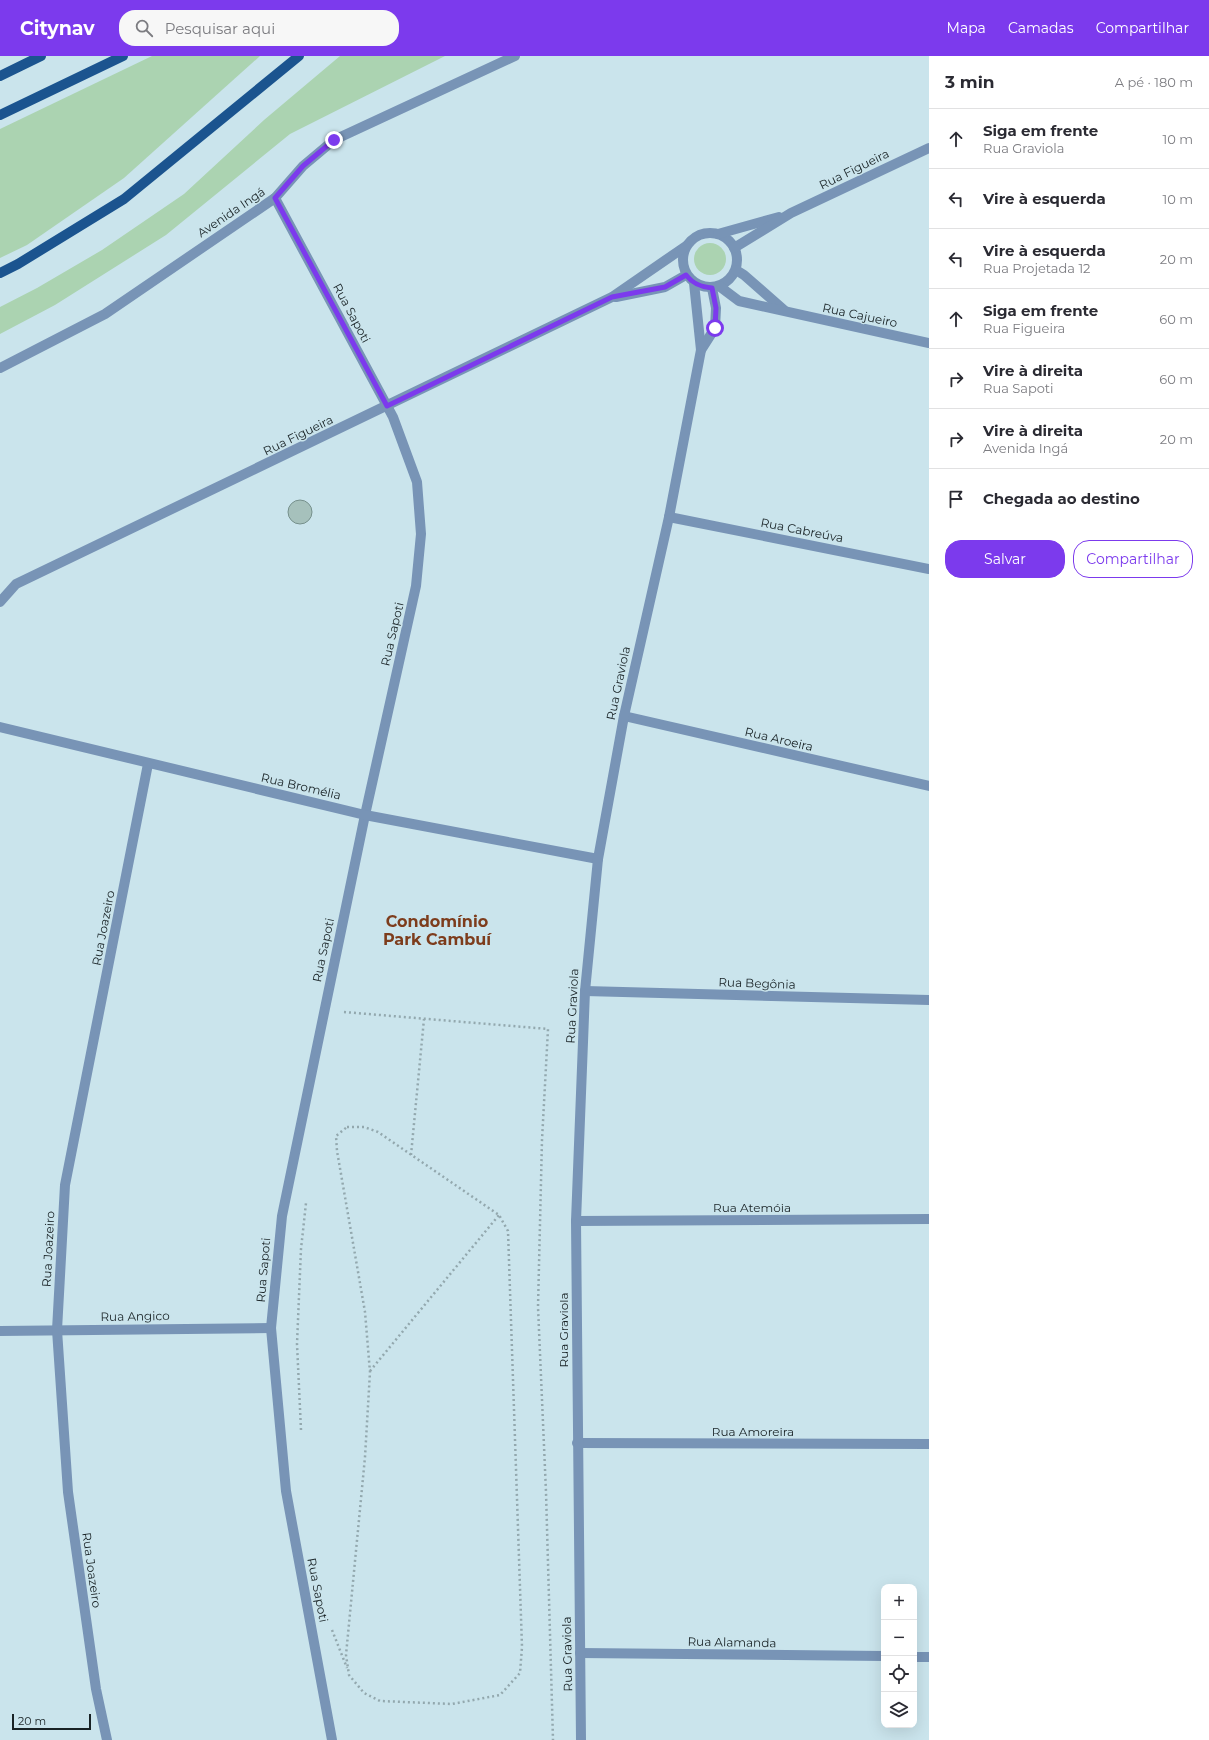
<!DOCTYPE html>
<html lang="pt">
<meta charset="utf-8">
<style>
:root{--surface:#fff;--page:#f7f7f7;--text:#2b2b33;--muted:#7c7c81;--line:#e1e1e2;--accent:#7c3aed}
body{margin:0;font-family:Montserrat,sans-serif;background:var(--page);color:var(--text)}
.controls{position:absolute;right:12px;bottom:12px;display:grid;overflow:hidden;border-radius:8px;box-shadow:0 4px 16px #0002}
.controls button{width:36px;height:36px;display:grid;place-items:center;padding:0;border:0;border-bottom:1px solid var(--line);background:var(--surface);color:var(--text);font:20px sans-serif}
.scale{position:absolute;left:12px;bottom:10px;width:79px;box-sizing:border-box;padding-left:4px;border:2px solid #182225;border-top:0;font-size:11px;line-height:14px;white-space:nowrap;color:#182225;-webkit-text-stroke:3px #cae4ec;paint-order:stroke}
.stop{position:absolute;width:12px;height:12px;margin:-9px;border:3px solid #7c3aed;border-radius:50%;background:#fff}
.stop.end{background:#7c3aed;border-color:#fff;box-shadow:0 1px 4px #0008}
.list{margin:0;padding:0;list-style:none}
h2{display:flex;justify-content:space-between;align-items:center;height:52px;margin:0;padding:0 16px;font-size:17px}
h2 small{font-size:13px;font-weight:400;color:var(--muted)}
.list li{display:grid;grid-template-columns:26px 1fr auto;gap:12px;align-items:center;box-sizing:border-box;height:60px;padding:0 16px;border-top:1px solid var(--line)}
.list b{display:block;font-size:15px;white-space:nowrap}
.list p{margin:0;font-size:13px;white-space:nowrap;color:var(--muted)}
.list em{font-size:13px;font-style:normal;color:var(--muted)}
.actions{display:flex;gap:8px;padding:12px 16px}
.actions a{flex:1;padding:9px 0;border:1px solid var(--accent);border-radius:16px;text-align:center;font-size:14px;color:var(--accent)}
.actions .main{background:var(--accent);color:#fff}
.icon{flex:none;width:22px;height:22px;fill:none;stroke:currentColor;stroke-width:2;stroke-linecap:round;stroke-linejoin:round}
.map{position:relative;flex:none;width:929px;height:1684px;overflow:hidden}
header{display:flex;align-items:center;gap:24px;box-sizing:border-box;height:56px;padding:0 20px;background:var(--accent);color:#fff}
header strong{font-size:19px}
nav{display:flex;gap:22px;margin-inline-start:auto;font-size:14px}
.search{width:280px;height:36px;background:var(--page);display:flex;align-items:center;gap:10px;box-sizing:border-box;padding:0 14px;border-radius:16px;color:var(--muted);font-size:15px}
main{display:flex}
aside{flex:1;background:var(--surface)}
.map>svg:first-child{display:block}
.green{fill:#abd3b1}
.building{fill:#a6c1bc;stroke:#76908c}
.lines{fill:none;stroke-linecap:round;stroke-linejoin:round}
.path{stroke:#93a8ae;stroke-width:2.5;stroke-dasharray:2 3;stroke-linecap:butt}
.street{stroke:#7894b6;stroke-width:10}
.primary{stroke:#1b548f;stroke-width:10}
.route{stroke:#7c3aed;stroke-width:5}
.labels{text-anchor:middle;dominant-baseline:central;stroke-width:3;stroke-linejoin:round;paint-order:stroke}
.street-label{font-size:12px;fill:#182225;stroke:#cae4ec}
.district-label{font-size:16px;font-weight:bold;fill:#7d3c1c;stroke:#cae4ec}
</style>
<header>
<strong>Citynav</strong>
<div class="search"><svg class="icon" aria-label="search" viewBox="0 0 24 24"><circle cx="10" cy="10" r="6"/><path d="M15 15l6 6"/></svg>Pesquisar aqui</div>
<nav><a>Mapa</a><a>Camadas</a><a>Compartilhar</a></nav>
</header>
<main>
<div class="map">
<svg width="929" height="1684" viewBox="0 0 929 1684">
<rect width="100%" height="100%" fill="#cae4ec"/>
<g class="green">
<polygon points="152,0 260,0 124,122 27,189 0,202 0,73"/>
<polygon points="340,0 445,0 290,78 166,179 55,249 0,278 0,251 37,232 102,194 184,138 264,64"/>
<circle cx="710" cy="203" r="16"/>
</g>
<circle class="building" cx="300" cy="456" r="12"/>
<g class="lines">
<g class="path">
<polyline points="344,956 548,973 542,1084 538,1251 546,1436 553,1684"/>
<polygon points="347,1071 364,1071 378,1076 499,1159 508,1175 522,1591 520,1617 500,1639 452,1648 380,1645 364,1637 349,1619 346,1599 365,1401 370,1316 365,1256 337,1095 336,1080"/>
<polyline points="411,1099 424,963"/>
<polyline points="370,1315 499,1159"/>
<polyline points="301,1374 297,1288 301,1193 306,1147"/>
<polyline points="332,1574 347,1612"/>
</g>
<g class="street">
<polyline points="275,142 393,361 417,426 421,478 416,530 365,759 282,1160 271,1272 286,1435 332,1684"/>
<circle cx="710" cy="204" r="27"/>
<polyline points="718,178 779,161"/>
<polyline points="734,192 791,157 929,92"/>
<polyline points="736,214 744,219 784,254"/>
<polyline points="694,227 701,294"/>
<polyline points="719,230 739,245 929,287"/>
<polyline points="616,241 665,231 686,219"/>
<polyline points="0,312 105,258 275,142 303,110 334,84 515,0"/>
<polyline points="669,461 929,513"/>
<polyline points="0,546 16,528 612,241 686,190"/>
<polyline points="624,660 929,730"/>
<polyline points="0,671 365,759 598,803"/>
<polyline points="585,935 929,944"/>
<polyline points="576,1165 929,1163"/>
<polyline points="0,1275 271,1272"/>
<polyline points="577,1387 929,1388"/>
<polyline points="580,1597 884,1600"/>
<polyline points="914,1601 929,1601"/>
<polyline points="107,1684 96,1633 68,1436 57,1274 65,1129 148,708"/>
<polyline points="581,1684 576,1165 585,935 598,803 624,660 669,461 701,294 715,272 716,252 712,232"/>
</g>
<g class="primary">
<polyline points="0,20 41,0"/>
<polyline points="0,59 123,0"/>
<polyline points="0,217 18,208 124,143 299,0"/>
</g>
</g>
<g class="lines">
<path class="route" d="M334,84l-31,26 -28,32 112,208 225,-109 53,-10 21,-12c7,9 15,12 26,13l4,20 -1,20"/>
</g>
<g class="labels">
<g class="street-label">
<text transform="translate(854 113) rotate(-26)">Rua Figueira</text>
<text transform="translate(231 156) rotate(-34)">Avenida Ingá</text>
<text transform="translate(352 257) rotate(62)">Rua Sapoti</text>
<text transform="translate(860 259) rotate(12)">Rua Cajueiro</text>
<text transform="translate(298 379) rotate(-26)">Rua Figueira</text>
<text transform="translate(802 474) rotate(11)">Rua Cabreúva</text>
<text transform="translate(392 578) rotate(-77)">Rua Sapoti</text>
<text transform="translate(618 627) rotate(-78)">Rua Graviola</text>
<text transform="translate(779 683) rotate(13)">Rua Aroeira</text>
<text transform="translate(301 730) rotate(13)">Rua Bromélia</text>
<text transform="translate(103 872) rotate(-79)">Rua Joazeiro</text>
<text transform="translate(323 894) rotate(-78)">Rua Sapoti</text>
<text transform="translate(757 927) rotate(2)">Rua Begônia</text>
<text transform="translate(572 950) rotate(-87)">Rua Graviola</text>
<text x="752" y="1151">Rua Atemóia</text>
<text transform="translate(48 1193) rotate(-87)">Rua Joazeiro</text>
<text transform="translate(263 1214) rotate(-85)">Rua Sapoti</text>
<text transform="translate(135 1260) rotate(-1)">Rua Angico</text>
<text transform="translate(563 1274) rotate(-90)">Rua Graviola</text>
<text x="753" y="1375">Rua Amoreira</text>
<text transform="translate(92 1514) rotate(82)">Rua Joazeiro</text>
<text transform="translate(318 1534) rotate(79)">Rua Sapoti</text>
<text transform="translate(732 1586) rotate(1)">Rua Alamanda</text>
<text transform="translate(567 1598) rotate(-91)">Rua Graviola</text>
</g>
<g class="district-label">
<text x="437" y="865">Condomínio<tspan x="437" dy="18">Park Cambuí</tspan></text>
</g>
</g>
</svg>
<div class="controls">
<button>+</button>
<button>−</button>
<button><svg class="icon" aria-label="locate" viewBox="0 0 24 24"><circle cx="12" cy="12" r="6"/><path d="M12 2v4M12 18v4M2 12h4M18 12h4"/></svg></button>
<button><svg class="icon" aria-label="layers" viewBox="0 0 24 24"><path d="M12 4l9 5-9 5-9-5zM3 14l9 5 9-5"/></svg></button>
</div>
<div class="scale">20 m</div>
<div class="stop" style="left:715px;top:272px"></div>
<div class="stop end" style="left:334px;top:84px"></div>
</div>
<aside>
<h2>3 min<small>A pé · 180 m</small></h2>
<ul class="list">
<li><svg class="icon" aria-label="ahead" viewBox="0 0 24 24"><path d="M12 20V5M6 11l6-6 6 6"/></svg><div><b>Siga em frente</b><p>Rua Graviola</p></div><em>10 m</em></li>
<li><svg class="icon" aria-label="left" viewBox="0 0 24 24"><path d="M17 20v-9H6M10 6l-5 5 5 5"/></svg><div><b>Vire à esquerda</b></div><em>10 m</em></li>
<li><svg class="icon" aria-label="left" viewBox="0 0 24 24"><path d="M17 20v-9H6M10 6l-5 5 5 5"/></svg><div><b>Vire à esquerda</b><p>Rua Projetada 12</p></div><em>20 m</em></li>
<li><svg class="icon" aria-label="ahead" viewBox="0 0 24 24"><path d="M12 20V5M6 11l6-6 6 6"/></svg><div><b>Siga em frente</b><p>Rua Figueira</p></div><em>60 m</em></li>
<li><svg class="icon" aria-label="right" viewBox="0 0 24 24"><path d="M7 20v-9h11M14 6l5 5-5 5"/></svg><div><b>Vire à direita</b><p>Rua Sapoti</p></div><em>60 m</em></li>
<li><svg class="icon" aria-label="right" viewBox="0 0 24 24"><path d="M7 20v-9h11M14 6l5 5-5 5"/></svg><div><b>Vire à direita</b><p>Avenida Ingá</p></div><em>20 m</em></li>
<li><svg class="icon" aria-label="arrive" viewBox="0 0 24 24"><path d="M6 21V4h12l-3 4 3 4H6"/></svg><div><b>Chegada ao destino</b></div></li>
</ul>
<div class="actions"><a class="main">Salvar</a><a>Compartilhar</a></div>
</aside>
</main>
